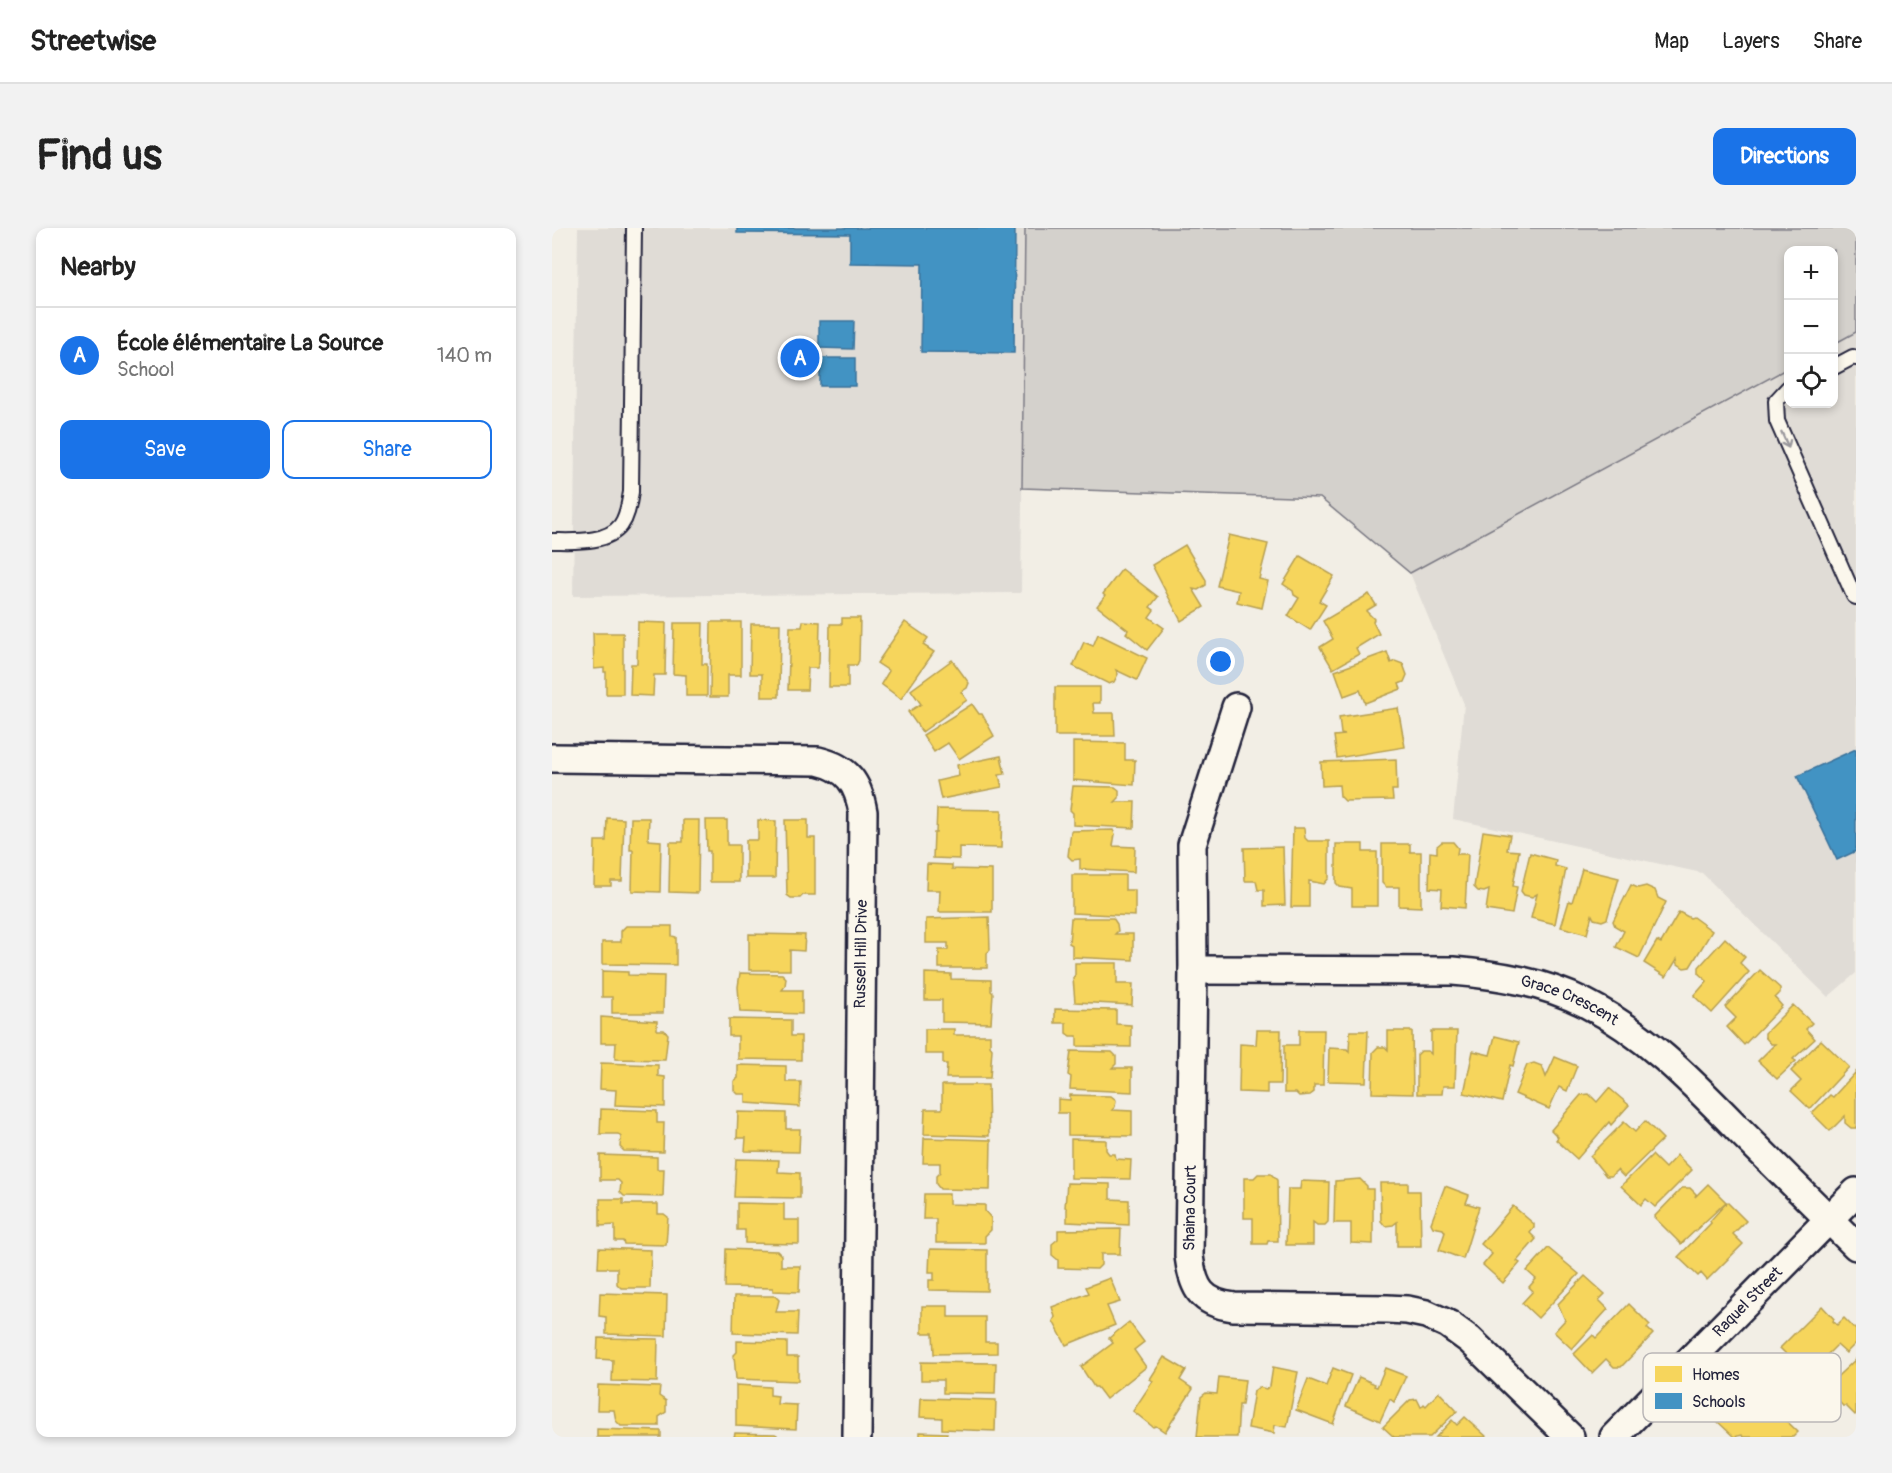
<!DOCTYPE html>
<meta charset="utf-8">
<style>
:root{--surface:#fff;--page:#f2f2f2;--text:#222;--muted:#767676;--line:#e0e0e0;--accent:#1a73e8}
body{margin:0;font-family:Pangolin,sans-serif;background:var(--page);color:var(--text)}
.controls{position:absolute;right:18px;top:18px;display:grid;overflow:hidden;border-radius:12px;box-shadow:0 3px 9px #0003}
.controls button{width:54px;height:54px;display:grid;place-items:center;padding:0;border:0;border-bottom:2px solid var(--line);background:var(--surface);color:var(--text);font:30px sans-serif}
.you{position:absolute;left:669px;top:434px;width:21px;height:21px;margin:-15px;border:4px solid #fff;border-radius:50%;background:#1a73e8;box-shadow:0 0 0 9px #1a73e833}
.badge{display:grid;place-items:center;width:39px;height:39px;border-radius:50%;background:var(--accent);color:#fff;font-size:20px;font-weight:700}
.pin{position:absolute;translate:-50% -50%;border:3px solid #fff;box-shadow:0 2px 6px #0006}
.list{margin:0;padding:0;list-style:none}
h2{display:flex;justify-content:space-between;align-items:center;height:78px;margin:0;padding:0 24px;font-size:26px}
h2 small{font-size:20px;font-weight:400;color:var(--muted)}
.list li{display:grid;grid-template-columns:39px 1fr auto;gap:18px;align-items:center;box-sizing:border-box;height:96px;padding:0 24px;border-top:2px solid var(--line)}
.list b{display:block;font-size:22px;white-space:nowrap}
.list p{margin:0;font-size:20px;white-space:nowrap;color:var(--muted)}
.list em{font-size:20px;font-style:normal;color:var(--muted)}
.actions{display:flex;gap:12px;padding:18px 24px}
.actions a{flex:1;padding:14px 0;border:2px solid var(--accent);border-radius:12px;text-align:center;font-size:21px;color:var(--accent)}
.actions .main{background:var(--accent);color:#fff}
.icon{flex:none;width:33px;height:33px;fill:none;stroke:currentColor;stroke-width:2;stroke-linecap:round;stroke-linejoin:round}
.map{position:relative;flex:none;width:1304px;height:1209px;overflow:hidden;border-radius:12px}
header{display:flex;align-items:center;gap:36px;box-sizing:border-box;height:84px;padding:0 30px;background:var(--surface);border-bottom:2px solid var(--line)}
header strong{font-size:28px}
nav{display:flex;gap:33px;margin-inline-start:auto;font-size:21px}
.intro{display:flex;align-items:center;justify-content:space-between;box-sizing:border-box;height:144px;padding:0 36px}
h1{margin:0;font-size:42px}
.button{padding:15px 27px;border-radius:12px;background:var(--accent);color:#fff;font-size:21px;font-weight:700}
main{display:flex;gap:36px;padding:0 36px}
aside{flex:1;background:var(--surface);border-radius:12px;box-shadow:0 3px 9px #0003}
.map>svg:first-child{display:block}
.built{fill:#e0dcd6}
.green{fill:#d4d1cc;stroke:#7b7a84;stroke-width:1.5}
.homes{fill:#f6d55c;stroke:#b69f52;stroke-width:1.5}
.schools{fill:#4393c3;stroke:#39719a;stroke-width:1.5}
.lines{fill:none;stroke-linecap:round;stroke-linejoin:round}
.service-casing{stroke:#22223b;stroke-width:18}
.minor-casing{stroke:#22223b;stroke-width:32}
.service{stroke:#fbf7ec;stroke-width:14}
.minor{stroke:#fbf7ec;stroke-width:27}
.oneway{stroke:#99979c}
.labels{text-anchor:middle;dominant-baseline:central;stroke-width:6;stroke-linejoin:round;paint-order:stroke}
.street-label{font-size:16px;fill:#22223b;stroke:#fbf7ec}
.key{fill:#fbf7ec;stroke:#bab7b7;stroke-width:1.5}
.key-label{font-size:16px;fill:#22223b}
</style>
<header>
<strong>Streetwise</strong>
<nav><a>Map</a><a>Layers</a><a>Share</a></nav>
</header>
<div class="intro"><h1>Find us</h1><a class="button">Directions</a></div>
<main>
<aside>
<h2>Nearby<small></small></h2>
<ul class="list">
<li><span class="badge">A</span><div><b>École élémentaire La Source</b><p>School</p></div><em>140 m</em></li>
</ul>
<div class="actions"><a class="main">Save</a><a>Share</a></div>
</aside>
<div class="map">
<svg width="1304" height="1209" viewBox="0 0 1304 1209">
<rect width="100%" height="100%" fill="#f2eee5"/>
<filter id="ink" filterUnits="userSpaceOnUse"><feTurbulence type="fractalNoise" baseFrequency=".0167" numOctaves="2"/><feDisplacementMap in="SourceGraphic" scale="12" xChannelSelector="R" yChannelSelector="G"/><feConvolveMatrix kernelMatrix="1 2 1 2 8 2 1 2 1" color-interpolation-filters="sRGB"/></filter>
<g filter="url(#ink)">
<g class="built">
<polygon points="26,0 473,0 469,365 21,368"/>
<polygon points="1304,104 1304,745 1276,769 1150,645 901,591 912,476 858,345 1236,140 1236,176 1282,176 1282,116"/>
</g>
<polygon class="green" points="473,0 1301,0 1304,5 1304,104 1282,116 1282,22 1236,22 1236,140 858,345 768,270 470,260"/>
<g class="homes">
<polygon points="677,307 716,316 707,351 716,353 710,380 685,374 687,363 665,358"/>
<polygon points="633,317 654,352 654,357 646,362 641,361 652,379 629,393 600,337"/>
<polygon points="748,328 782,348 767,373 774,377 758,402 736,388 747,370 742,367 741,363 731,356"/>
<polygon points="570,341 606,369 598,379 602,382 597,389 612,400 595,422 574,405 576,402 545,378 553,368 551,366"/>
<polygon points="817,366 824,377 814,383 822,391 821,394 827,406 804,420 807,426 781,441 768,419 781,411 771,393"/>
<polygon points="290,390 308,390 307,432 305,437 296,437 296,459 277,459 278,396 290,396"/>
<polygon points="251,393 268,394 267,435 265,440 256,440 255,462 236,462 238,399 250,399"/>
<polygon points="86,394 114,395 113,447 102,447 101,468 78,467 79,436 85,436"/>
<polygon points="159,394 189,394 189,447 176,447 176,469 158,469"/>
<polygon points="353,394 376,410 371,417 382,424 349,471 329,456 337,443 325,435"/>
<polygon points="122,395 151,395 150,436 155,436 155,468 134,468 134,447 121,446"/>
<polygon points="199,396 228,396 227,469 210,469 210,446 198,446"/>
<polygon points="41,405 71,405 71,466 54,466 54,444 52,444 52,440 42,441"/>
<polygon points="546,406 595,430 585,452 564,442 566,446 562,454 557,456 521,438 532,414 541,418"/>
<polygon points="835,424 839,435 843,433 851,436 855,447 852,454 847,456 849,461 813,475 808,462 792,468 783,443"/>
<polygon points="400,432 417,455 415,460 409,464 415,472 370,504 356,484 369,476 359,462"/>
<polygon points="503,459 548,459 548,475 541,475 542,485 562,485 563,508 503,508"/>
<polygon points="420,476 427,486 430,486 442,508 407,531 396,515 382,524 371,507"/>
<polygon points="846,480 853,519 785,530 782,508 793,507 789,506 787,489"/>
<polygon points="521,514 573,515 573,532 583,532 582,557 521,552"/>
<polygon points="449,528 453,546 447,547 450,559 389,571 385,553 407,548 405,537"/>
<polygon points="844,531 845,562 840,562 841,572 793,573 788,568 787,557 770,558 769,534"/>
<polygon points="521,558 563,559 567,562 567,570 563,574 583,574 582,600 521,597 521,585 518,582"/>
<polygon points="385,581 450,582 449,620 407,619 407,631 381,630 382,605 384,605"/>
<polygon points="55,590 72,591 70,653 59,653 59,658 42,658 43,613 54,613"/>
<polygon points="79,590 97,590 96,612 109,613 108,664 80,663 81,622 78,622"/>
<polygon points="131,592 147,592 146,665 117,664 118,614 131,614"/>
<polygon points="154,592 175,592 175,617 187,617 187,654 158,654 158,623 155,623"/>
<polygon points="206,592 224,593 223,650 194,650 194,612 206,612"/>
<polygon points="233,592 256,592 256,610 263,610 263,667 251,667 248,670 239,670 235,667"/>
<polygon points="741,600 752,600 753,610 756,613 777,613 777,650 772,656 757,653 757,679 739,679"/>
<polygon points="561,602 563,606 561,618 583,619 582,644 528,641 528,631 520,632 516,628 519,603"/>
<polygon points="931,603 958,607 955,622 967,623 961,658 965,659 960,686 934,682 937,662 932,664 926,663 922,659"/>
<polygon points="890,614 901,614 906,620 905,626 916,626 913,680 889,678 890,661 877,660 878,624 885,625 885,618"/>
<polygon points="784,616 811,616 811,624 825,624 825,678 800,678 800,661 788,659 784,655"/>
<polygon points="830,616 858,616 858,624 869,624 869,679 847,678 847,659 834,659 830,655"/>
<polygon points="731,619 733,677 712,678 712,662 706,662 704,653 693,653 692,620"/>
<polygon points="978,625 1004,632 1003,638 1014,641 1003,696 979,690 985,666 980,669 972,667 969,663"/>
<polygon points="375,636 400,637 400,641 440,642 440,684 387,684 388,662 374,662"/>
<polygon points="1030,641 1067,650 1055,691 1050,693 1042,691 1040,687 1035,706 1009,699 1017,673 1020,674"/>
<polygon points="520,647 573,647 573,662 583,662 583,688 520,685"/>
<polygon points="1079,657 1086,660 1094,658 1103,662 1106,670 1114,674 1087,730 1064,719 1072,703 1063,698 1061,693"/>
<polygon points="1127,684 1138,690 1141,689 1160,703 1138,739 1132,740 1126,736 1125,731 1114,749 1092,735 1105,713 1109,715"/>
<polygon points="437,689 438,722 435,725 435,740 387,740 387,722 396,722 396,715 374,715 374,691"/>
<polygon points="519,690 561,690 565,696 566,703 563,706 581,706 581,732 520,729 520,717 517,715"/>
<polygon points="74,698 120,698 120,708 124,709 124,737 50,736 50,714 69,714 69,703"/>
<polygon points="197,706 253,707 252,723 238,722 238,742 197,742"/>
<polygon points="1173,710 1193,729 1188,735 1197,744 1160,785 1142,768 1155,753 1147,746 1147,739"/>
<polygon points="523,735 565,735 565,756 581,756 580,777 523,774 521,750 523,747"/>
<polygon points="1208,742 1228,760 1228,765 1223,770 1230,778 1192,817 1175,799 1184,790 1173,779"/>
<polygon points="50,743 76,744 76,747 112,748 111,785 60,785 60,769 50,769"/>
<polygon points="188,745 230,746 234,750 233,758 230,762 250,762 250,786 188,784 186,759"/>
<polygon points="373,745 399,746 399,751 439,752 439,763 441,765 439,795 390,794 390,772 373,772"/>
<polygon points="1241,777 1260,795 1254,801 1263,811 1241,831 1244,833 1225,851 1206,833 1223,816 1219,816 1213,809 1213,805"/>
<polygon points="503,781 564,782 564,796 579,797 579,819 525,818 525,808 518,808 514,805 514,795 503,795"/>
<polygon points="49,789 105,793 105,802 112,802 116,806 113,832 63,831 64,815 49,815"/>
<polygon points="177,791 239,792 239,808 249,808 249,832 186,831 186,808 177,808"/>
<polygon points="373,801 402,801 402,807 438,807 438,818 440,821 438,850 394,850 395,836 391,836 391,826 373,826"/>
<polygon points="705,802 729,802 728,856 715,856 715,865 687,864 688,816 704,817"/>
<polygon points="747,802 772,802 771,857 762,857 762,864 758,867 747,868 744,865 732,865 732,817 747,817"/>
<polygon points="798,803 816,803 814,854 776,853 777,820 795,821 797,824"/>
<polygon points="836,803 860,803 861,866 820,865 821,824 826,819 833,819 836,822"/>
<polygon points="879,803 905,803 903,858 891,858 890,866 865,866 865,827 869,823 876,823 879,826"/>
<polygon points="943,808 967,814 961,838 958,837 950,874 912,865 921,823 938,827"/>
<polygon points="1269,812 1297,839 1258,881 1239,863 1249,853 1239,843"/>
<polygon points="519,823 560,824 564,828 564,836 560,840 580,840 580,864 518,861 519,849 516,847"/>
<polygon points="1003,829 1025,838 1015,863 1007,859 997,881 963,866 975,837 982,835 990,838 994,849"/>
<polygon points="49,835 106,837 106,848 113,849 113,879 63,877 64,862 48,861"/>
<polygon points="186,837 234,838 234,854 249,854 248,879 194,875 194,866 186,866 182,862 182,853 186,850"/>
<polygon points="1304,844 1304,900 1299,900 1293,895 1293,888 1278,903 1260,885 1278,867 1281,869"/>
<polygon points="390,857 436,857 437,908 372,906 373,881 390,881"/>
<polygon points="1057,860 1077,877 1059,897 1057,894 1025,931 1004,912 1006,909 999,902 1029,867 1037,866 1045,874"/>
<polygon points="518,867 559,868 564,872 563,879 560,882 580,883 580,908 516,907 516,885 506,885 506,871 518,872"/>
<polygon points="49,881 105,883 105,895 112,895 111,924 72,923 68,919 69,909 66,906 48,906"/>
<polygon points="186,884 234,885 234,901 248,901 247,924 193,923 194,910 185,910"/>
<polygon points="1093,893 1111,911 1072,949 1065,942 1059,948 1054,948 1038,928 1072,894 1083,904"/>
<polygon points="372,910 439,912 438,962 388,961 384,956 384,948 388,944 388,935 371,935"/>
<polygon points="519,911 554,912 554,922 557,926 563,926 564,931 579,932 578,951 519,950"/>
<polygon points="48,927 105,929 105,941 112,941 111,969 72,968 68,964 69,955 66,952 48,952"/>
<polygon points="1100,927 1113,940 1125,927 1140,942 1103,979 1094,971 1089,977 1069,958"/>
<polygon points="184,931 227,932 226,944 248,945 248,970 182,969"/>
<polygon points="706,946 719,946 725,952 726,1013 716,1013 715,1016 701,1016 701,990 692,990 692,950 702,950"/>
<polygon points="808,951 815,958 815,961 821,961 821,1016 799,1015 799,995 782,995 783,953"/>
<polygon points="749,953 777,954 776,994 773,997 765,997 761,994 761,1017 734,1017 736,961 748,961"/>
<polygon points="515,955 558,956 558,971 577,972 577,997 515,994 515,981 513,979"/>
<polygon points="828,955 856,955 856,963 868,963 869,1018 845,1018 845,994 841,997 833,998 829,993"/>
<polygon points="1156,956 1174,974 1129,1016 1102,989 1130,960 1138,960 1144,966 1143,969"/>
<polygon points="893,958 917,967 914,975 927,979 911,1031 887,1022 893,1004 891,1001 881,999 879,995"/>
<polygon points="372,966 397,966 397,976 433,977 433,983 439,990 439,1002 433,1008 433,1015 384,1015 384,991 371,991"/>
<polygon points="48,971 71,971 71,976 106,976 106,986 112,986 116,989 114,1017 72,1016 71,1013 63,1013 63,997 48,998"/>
<polygon points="1175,974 1194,993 1181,1006 1191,1016 1155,1052 1149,1045 1146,1048 1126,1029 1159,995 1158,993"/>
<polygon points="185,975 232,976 232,992 247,992 247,1016 193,1015 193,1002 185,1002"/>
<polygon points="961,978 982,996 982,1000 978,1005 984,1011 965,1033 968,1035 951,1055 931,1037 940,1026 929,1016"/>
<polygon points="569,1001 568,1026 549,1026 549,1037 545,1041 506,1040 506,1032 500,1027 500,1016 506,1011 506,1002"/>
<polygon points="47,1020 99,1022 98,1060 69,1060 65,1056 65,1040 46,1040"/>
<polygon points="996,1020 1027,1046 986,1090 970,1075 981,1063 977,1059 984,1051 975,1043"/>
<polygon points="174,1021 225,1023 229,1027 229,1038 248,1038 247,1064 221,1063 221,1060 173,1059"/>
<polygon points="378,1021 435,1022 435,1063 377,1062 377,1052 382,1052 382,1044 377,1044"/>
<polygon points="1033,1048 1053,1066 1047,1072 1056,1081 1020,1121 1002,1104 1013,1092 1006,1076"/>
<polygon points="558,1050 568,1074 555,1078 563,1097 514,1117 501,1093 503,1089 500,1079 537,1065 534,1059"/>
<polygon points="48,1065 115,1067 114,1108 54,1106 54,1089 47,1088"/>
<polygon points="182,1068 223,1068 227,1072 224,1084 246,1084 245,1107 181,1105"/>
<polygon points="1077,1076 1098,1097 1095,1100 1101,1106 1069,1139 1062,1139 1054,1131 1040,1145 1022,1126 1041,1107 1044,1110"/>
<polygon points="370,1078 396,1078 396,1089 433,1089 433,1114 445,1114 445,1125 382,1126 381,1105 370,1105"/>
<polygon points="1270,1078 1282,1091 1281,1093 1285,1097 1292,1090 1304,1102 1304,1115 1294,1125 1285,1117 1255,1147 1228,1120"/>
<polygon points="577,1094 592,1114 582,1122 594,1139 554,1171 545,1159 542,1159 529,1139 561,1115 557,1110"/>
<polygon points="46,1110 106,1111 105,1154 60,1153 61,1132 45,1131"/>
<polygon points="185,1113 235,1114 235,1129 246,1129 246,1153 184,1151 182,1127 185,1124"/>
<polygon points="612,1129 634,1142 628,1152 641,1161 613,1204 604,1198 601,1199 581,1183 601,1153 598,1151"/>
<polygon points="1304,1131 1304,1186 1303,1187 1294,1178 1291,1178 1273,1160"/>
<polygon points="369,1134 444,1135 443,1166 391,1165 391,1152 369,1152"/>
<polygon points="721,1139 746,1144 735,1199 723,1197 722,1205 696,1200 702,1163 707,1159 714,1161 718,1158"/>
<polygon points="781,1140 799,1147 781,1196 744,1182 756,1151 774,1158"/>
<polygon points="833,1140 854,1148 842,1174 838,1171 828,1193 794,1178 807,1149 823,1156 822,1158 825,1159"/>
<polygon points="667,1149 693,1152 690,1177 687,1177 685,1209 645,1209 649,1169 654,1165 665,1166"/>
<polygon points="46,1157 108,1159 107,1168 114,1173 114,1184 107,1189 107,1198 69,1198 64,1193 62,1182 45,1182"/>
<polygon points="184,1157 218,1159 218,1167 226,1168 225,1176 245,1177 244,1201 184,1198"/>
<polygon points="887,1164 905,1183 878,1209 842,1209 831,1199 858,1172 865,1171 869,1179 872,1176 874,1178"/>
<polygon points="369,1170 444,1172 443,1203 390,1201 390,1190 368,1189"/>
<polygon points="1208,1174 1215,1174 1246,1204 1241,1209 1191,1209 1190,1207 1182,1209 1166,1194 1183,1175 1198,1187"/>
<polygon points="913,1189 935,1209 884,1209 900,1192 905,1197"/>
<polygon points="45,1201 109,1203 109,1209 45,1209"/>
<polygon points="368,1204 395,1205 394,1209 368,1209"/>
<polygon points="183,1205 223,1206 225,1207 225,1209 182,1209"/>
</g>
<g class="schools">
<polygon points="185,0 463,0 462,125 369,124 370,36 298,35 298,6 185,5"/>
<polygon points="267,93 302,93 301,121 267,120"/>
<rect x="268" y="130" width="35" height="28"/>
<polygon points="1304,521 1304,623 1285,632 1245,548"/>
</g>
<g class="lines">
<g class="service-casing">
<g id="service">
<polyline points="1282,139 1301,129 1304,130"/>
<polyline points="1236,160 1224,173 1225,193 1302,368 1304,369"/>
<path d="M0,313c21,0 55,3 69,-16 7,-10 8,-22 10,-33l3,-264"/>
</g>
</g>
<g class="minor-casing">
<g id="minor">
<path d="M684,479l-44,138 1,125 -4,286c4,32 12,47 45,51l153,2 20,1 19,4 22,10 22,16 100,97"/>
<path d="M0,530l266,3c30,7 40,22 45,51l-6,625"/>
<path id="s1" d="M641,742l260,1c46,4 90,11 132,32 61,31 107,79 154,127 39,39 78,77 117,116"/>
<path id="s2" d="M1062,1209l242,-245"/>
</g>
</g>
<use href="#service" class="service"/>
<use href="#minor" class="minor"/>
</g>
<defs><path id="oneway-shaft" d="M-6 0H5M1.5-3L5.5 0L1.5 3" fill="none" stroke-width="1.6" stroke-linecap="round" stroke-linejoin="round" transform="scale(1.5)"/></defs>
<use class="oneway" href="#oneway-shaft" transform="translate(1233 212) rotate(66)"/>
</g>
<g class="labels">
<g class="street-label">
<text transform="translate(309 726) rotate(-89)">Russell Hill Drive</text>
<text stroke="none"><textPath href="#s1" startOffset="381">Grace Crescent</textPath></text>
<text transform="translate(638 980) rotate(-89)">Shaina Court</text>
<text stroke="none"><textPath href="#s2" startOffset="190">Raquel Street</textPath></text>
</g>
</g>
<rect x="1091" y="1125" width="198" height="69" rx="9" class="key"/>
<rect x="1103" y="1138" width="27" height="16" fill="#f6d55c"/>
<rect x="1103" y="1165" width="27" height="16" fill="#4393c3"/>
<g class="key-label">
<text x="1140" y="1152">Homes</text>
<text x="1140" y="1179">Schools</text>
</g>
</svg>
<div class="controls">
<button>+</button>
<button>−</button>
<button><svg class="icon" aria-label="locate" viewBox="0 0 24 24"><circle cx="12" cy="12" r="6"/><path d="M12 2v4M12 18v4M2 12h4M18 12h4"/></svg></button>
</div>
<div class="you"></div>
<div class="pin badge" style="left:248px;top:130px">A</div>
</div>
</main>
